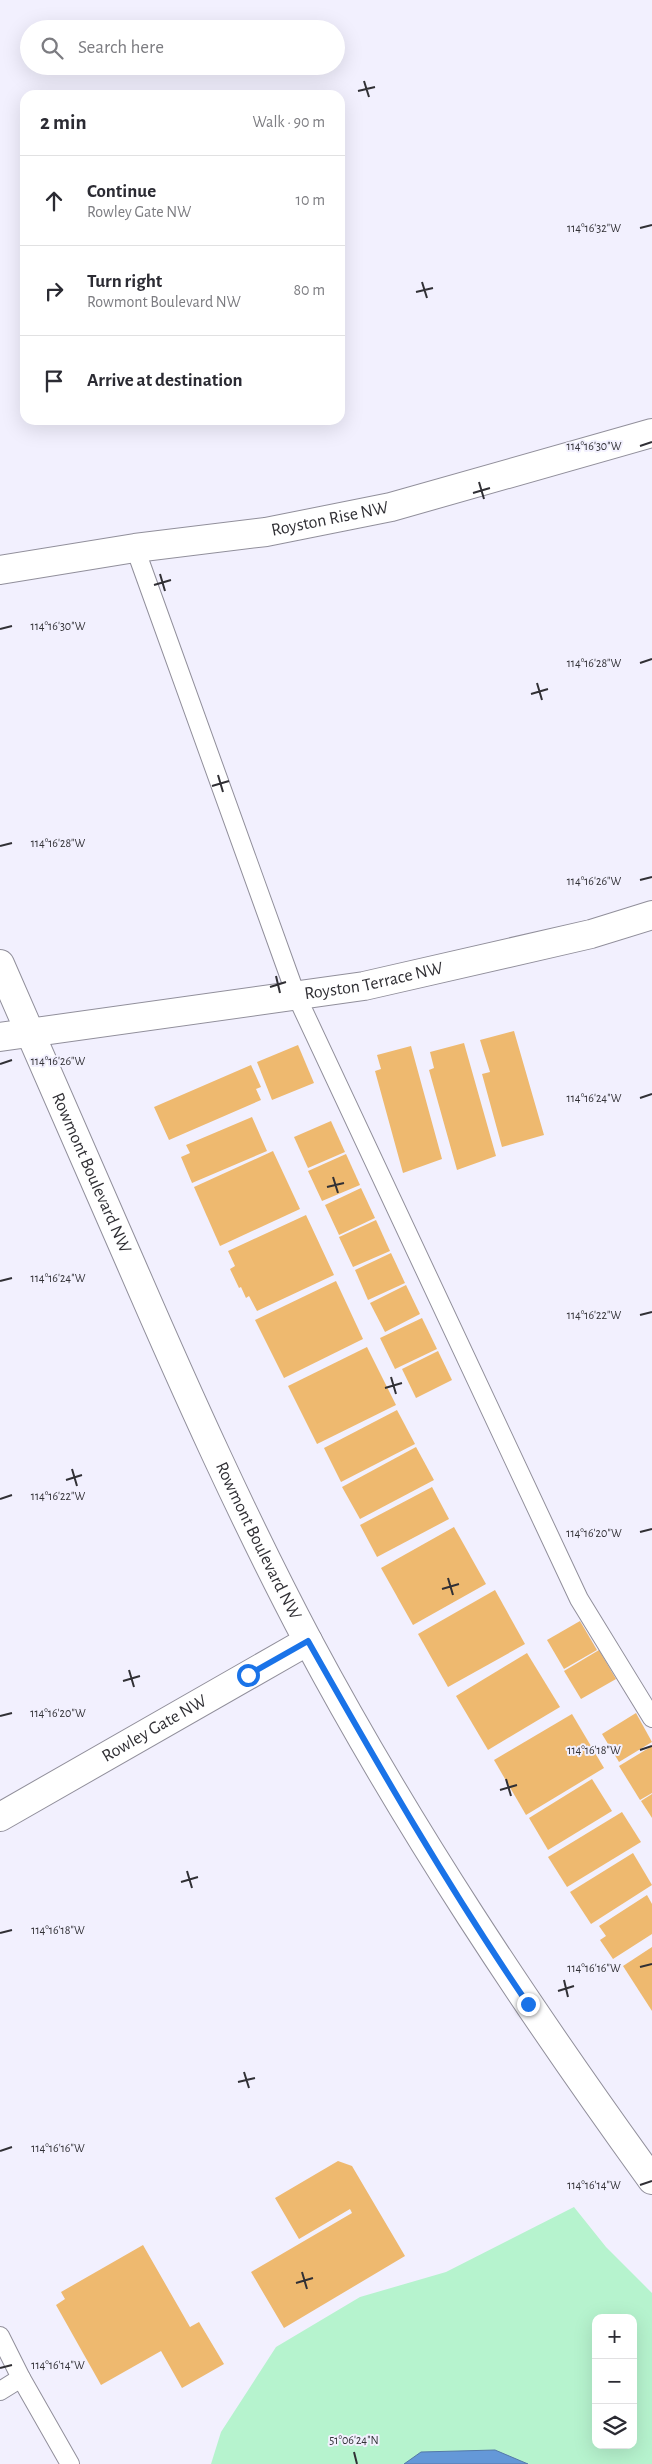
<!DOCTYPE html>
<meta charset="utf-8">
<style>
:root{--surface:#fff;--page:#f7f7f7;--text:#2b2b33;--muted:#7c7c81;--line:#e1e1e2}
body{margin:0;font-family:"Alegreya Sans",sans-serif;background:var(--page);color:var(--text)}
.controls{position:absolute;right:15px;bottom:15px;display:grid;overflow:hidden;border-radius:10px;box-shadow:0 5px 20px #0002}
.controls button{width:45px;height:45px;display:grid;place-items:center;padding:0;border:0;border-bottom:1px solid var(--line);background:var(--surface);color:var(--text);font:25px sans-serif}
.stop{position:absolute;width:15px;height:15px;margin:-11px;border:4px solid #1a73e8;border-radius:50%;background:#fff}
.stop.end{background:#1a73e8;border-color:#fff;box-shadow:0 1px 5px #0008}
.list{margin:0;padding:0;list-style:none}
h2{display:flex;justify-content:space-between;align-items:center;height:65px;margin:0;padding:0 20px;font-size:21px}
h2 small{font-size:16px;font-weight:400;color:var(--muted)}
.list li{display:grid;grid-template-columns:32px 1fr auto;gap:15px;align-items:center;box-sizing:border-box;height:90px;padding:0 20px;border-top:1px solid var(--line)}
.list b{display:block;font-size:19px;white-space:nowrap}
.list p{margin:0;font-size:16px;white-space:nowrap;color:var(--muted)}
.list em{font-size:16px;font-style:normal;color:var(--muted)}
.icon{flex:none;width:28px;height:28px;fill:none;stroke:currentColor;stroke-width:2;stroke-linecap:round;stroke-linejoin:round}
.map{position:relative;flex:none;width:652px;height:2464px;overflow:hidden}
.search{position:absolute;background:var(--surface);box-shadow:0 5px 20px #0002;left:20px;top:20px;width:325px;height:55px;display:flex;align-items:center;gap:12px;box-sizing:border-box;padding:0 18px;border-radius:28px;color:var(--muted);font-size:19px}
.panel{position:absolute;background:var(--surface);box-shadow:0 5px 20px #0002;left:20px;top:90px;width:325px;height:335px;border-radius:15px}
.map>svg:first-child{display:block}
.green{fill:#b6f3ce;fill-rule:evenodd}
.water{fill:#6498d8;stroke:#5579a7}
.building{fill:#eeb96f}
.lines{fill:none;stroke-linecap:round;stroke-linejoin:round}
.service-casing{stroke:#918f9b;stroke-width:20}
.minor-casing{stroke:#918f9b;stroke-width:30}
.service{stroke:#fff;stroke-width:18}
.minor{stroke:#fff;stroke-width:28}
.route{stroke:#1a73e8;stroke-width:6}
.ticks{fill:none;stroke:#313035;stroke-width:2}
.labels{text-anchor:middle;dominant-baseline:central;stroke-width:4;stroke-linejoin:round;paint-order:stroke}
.street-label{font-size:18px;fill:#313035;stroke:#f2f0fe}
.ticks-label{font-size:12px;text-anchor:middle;fill:#313035;stroke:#f2f0fe;stroke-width:4;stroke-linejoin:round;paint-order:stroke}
</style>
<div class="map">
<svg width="652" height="2464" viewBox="0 0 652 2464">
<rect width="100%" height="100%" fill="#f2f0fe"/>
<path class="green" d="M574,2207l32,40 46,46v171h-441l10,-32 55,-85 84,-50 86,-25zM596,2318h37v127h-37z"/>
<polygon class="water" points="495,2450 528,2464 404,2464 421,2452"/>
<g class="building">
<polygon points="514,1031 544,1135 502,1147 482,1074 490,1072 480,1040"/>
<polygon points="464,1043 496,1156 457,1170 429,1070 434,1068 430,1052"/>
<polygon points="298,1045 314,1083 272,1100 257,1062"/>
<polygon points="411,1046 442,1159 403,1173 375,1071 381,1069 377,1055"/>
<polygon points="251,1065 261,1087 256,1089 261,1100 169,1140 154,1107"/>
<polygon points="252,1117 267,1151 192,1183 181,1157 190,1153 186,1145"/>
<polygon points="331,1121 345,1152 308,1168 294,1137"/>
<polygon points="273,1151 300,1209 220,1246 194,1187"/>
<polygon points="346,1154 360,1185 322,1201 308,1171"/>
<polygon points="361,1188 375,1218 339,1235 325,1205"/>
<polygon points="306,1215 334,1275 257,1311 249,1296 246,1298 241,1287 239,1288 230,1269 235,1266 228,1251"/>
<polygon points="376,1220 390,1251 353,1267 339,1237"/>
<polygon points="391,1253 405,1283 368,1300 355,1270"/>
<polygon points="336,1281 363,1339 284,1378 255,1320"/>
<polygon points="406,1285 420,1314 385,1332 370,1303"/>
<polygon points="422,1318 437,1349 395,1369 380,1338"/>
<polygon points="367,1347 396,1405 317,1444 288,1386"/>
<polygon points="438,1351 452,1380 416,1398 402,1369"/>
<polygon points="397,1410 415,1444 341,1482 324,1448"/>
<polygon points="416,1447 434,1480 360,1519 342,1487"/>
<polygon points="432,1487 449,1519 377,1557 360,1525"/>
<polygon points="454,1527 486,1584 413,1625 381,1568"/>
<polygon points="495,1590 525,1644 448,1687 418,1634"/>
<polygon points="580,1621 597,1650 564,1669 547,1640"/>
<polygon points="599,1650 616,1679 581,1699 564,1671"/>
<polygon points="527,1653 560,1707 488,1750 456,1696"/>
<polygon points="636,1713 652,1742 619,1762 602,1734"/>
<polygon points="572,1714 604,1768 526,1815 494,1760"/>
<polygon points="652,1746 652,1793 640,1800 619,1766"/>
<polygon points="592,1779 612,1811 548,1850 529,1818"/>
<polygon points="652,1794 652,1818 641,1801"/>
<polygon points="622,1812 641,1842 567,1887 548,1857"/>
<polygon points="633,1853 652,1885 591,1924 570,1892"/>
<polygon points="647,1895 652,1904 652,1934 613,1959 600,1940 606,1936 599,1926"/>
<polygon points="652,1947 652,2011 623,1966"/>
<polygon points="338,2161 352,2166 405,2256 284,2328 251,2272 352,2213 350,2209 299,2239 275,2198"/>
<polygon points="143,2245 190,2327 199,2322 224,2364 182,2388 161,2351 101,2385 56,2305 65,2299 61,2292"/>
</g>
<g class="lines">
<g class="service-casing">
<g id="service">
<polyline points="135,548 296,995 579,1599 652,1718"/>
<polyline points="0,2336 21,2378 70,2464"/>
<polyline points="0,2391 21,2378"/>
</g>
</g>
<g class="minor-casing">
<g id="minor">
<path id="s1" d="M0,570l135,-22 131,-16 125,-25 261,-74"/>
<path id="s2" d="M0,964c43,100 87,200 131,300 55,127 112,254 177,377 101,189 219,366 344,539"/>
<path id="s3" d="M0,1037l364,-51 227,-52 61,-19"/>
<path id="s4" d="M0,1817l308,-176"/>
</g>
</g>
<use href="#service" class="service"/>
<use href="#minor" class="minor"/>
</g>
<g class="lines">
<path class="route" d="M248,1675l60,-34c70,124 140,246 220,363"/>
</g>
<path class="ticks" d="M364,81l5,16M358,91l17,-4M640,228l12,-3M422,282l5,16M416,292l17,-4M640,446l12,-4M479,482l5,17M473,493l17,-5M160,574l5,17M154,585l17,-5M0,629l12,-3M640,663l12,-4M537,683l5,17M531,694l17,-5M218,775l5,17M212,786l17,-5M0,846l12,-3M640,880l12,-3M276,976l4,17M270,987l16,-5M0,1064l12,-4M640,1098l12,-4M333,1177l5,16M327,1187l17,-4M0,1281l12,-3M640,1315l12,-3M391,1377l5,17M385,1388l17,-5M72,1469l5,17M66,1480l16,-5M0,1499l12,-4M640,1532l12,-3M448,1578l5,17M442,1589l17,-5M129,1670l5,17M123,1681l17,-5M0,1716l12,-3M640,1750l12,-4M506,1779l5,17M500,1790l17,-5M187,1871l5,17M181,1882l17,-5M0,1933l12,-3M640,1967l12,-3M564,1980l4,17M558,1991l16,-5M244,2072l5,16M238,2082l17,-4M0,2151l12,-4M640,2185l12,-4M302,2272l5,17M296,2283l17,-5M0,2368l12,-3M354,2452l3,12"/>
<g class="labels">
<g class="street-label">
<text stroke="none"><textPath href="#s1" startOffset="334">Royston Rise NW</textPath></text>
<text stroke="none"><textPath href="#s3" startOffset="378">Royston Terrace NW</textPath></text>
<text stroke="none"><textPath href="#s2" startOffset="228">Rowmont Boulevard NW</textPath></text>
<text stroke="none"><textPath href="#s2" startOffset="632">Rowmont Boulevard NW</textPath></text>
<text stroke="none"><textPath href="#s4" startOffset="178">Rowley Gate NW</textPath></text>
</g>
</g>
<g class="ticks-label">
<text x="594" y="232">114°16'32"W</text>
<text x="594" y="450">114°16'30"W</text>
<text x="58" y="630">114°16'30"W</text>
<text x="594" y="667">114°16'28"W</text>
<text x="58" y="847">114°16'28"W</text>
<text x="594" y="885">114°16'26"W</text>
<text x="58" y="1065">114°16'26"W</text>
<text x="594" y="1102">114°16'24"W</text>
<text x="58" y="1282">114°16'24"W</text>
<text x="594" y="1319">114°16'22"W</text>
<text x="58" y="1500">114°16'22"W</text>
<text x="594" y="1537">114°16'20"W</text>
<text x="58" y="1717">114°16'20"W</text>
<text x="594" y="1754">114°16'18"W</text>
<text x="58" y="1934">114°16'18"W</text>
<text x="594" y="1972">114°16'16"W</text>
<text x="58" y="2152">114°16'16"W</text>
<text x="594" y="2189">114°16'14"W</text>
<text x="58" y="2369">114°16'14"W</text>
<text x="354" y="2444">51°06'24"N</text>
</g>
</svg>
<div class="controls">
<button>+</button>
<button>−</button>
<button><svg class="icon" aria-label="layers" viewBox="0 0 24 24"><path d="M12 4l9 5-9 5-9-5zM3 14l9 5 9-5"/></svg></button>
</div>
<div class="stop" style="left:248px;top:1675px"></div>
<div class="stop end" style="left:528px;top:2004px"></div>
<div class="search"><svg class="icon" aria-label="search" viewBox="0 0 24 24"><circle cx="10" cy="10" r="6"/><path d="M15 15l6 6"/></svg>Search here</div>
<section class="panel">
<h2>2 min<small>Walk · 90 m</small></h2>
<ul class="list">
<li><svg class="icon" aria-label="ahead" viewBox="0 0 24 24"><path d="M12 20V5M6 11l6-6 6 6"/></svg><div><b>Continue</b><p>Rowley Gate NW</p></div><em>10 m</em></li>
<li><svg class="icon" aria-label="right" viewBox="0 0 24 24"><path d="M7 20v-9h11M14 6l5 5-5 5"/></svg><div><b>Turn right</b><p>Rowmont Boulevard NW</p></div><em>80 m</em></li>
<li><svg class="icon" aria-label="arrive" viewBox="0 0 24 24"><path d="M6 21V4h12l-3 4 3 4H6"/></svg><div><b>Arrive at destination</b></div></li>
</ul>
</section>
</div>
